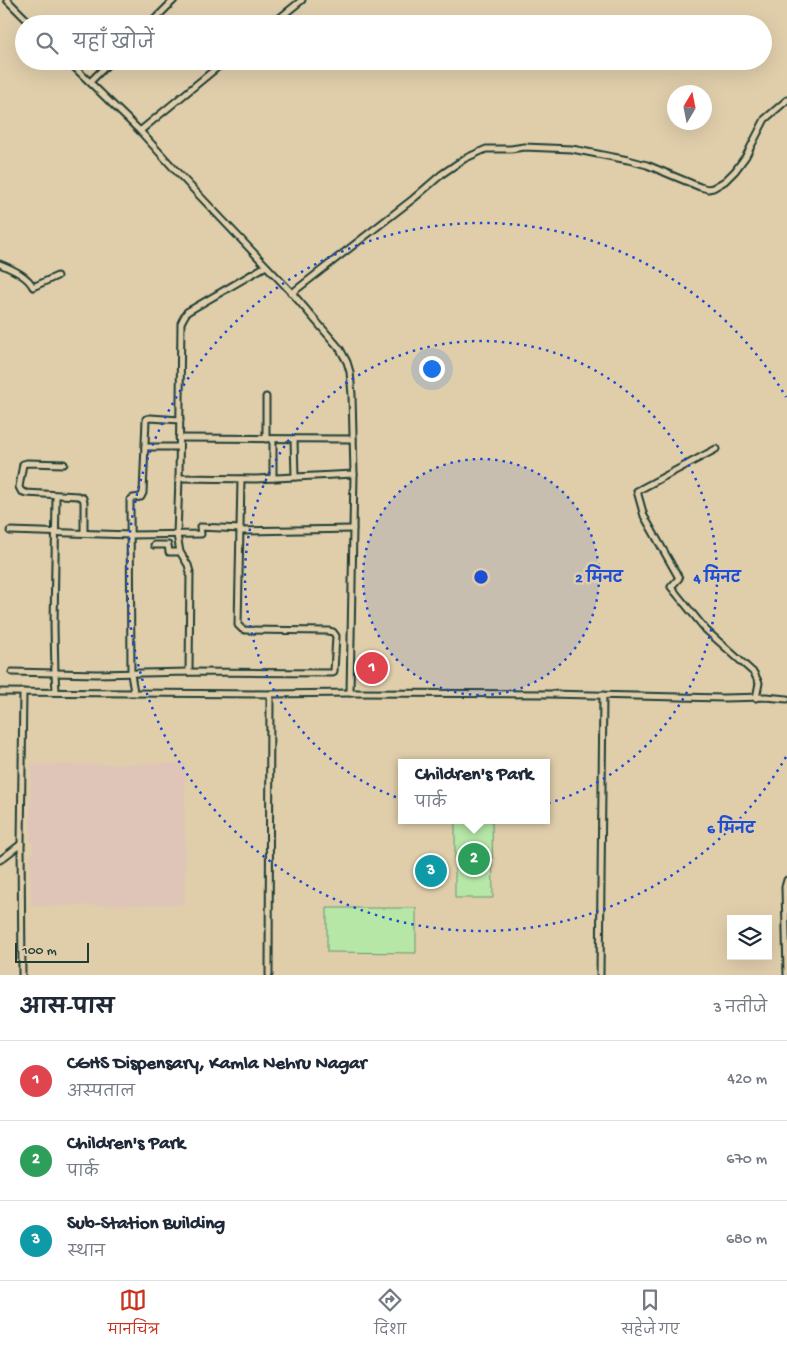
<!DOCTYPE html>
<html lang="hi">
<meta charset="utf-8">
<style>
:root{--surface:#fff;--page:#f6f6f7;--text:#1f2937;--muted:#747a83;--line:#e0e1e3;--accent:#c8321e}
body{margin:0;font-family:"Gochi Hand","Playpen Sans Deva",sans-serif;background:var(--page);color:var(--text)}
.controls{position:absolute;right:15px;bottom:15px;display:grid;overflow:hidden;border-radius:0px;box-shadow:0 5px 20px #0002}
.controls button{width:45px;height:45px;display:grid;place-items:center;padding:0;border:0;border-bottom:1px solid var(--line);background:var(--surface);color:var(--text);font:25px sans-serif}
.compass{position:absolute;left:667px;top:85px;width:45px;height:45px;border-radius:50%;background:var(--surface);box-shadow:0 5px 20px #0002;rotate:10deg}
.scale{position:absolute;left:15px;bottom:12px;width:74px;box-sizing:border-box;padding-left:5px;border:2px solid #1f3d34;border-top:0;font-size:14px;line-height:18px;white-space:nowrap;color:#1f3d34;-webkit-text-stroke:4px #e0ceab;paint-order:stroke}
.you{position:absolute;left:431px;top:368px;width:18px;height:18px;margin:-12px;border:4px solid #fff;border-radius:50%;background:#1a73e8;box-shadow:0 0 0 8px #1a73e833}
.badge{display:grid;place-items:center;width:32px;height:32px;border-radius:50%;background:var(--accent);color:#fff;font-size:16px;font-weight:700}
.pin{position:absolute;translate:-50% -50%;border:2px solid #fff;box-shadow:0 1px 5px #0006}
.popup{position:absolute;left:398px;top:759px;width:152px;height:65px;box-sizing:border-box;display:grid;place-content:center;border-radius:0px;background:var(--surface);filter:drop-shadow(0 1px 4px #0005);font-size:16px;white-space:nowrap;color:var(--muted)}
.popup b{font-size:19px;color:var(--text)}
.popup::after{content:'';position:absolute;left:50%;top:100%;margin-left:-10px;border:10px solid transparent;border-top-color:var(--surface)}
.list{margin:0;padding:0;list-style:none}
h2{display:flex;justify-content:space-between;align-items:center;height:65px;margin:0;padding:0 20px;font-size:21px}
h2 small{font-size:16px;font-weight:400;color:var(--muted)}
.list li{display:grid;grid-template-columns:32px 1fr auto;gap:15px;align-items:center;box-sizing:border-box;height:80px;padding:0 20px;border-top:1px solid var(--line)}
.list b{display:block;font-size:19px;white-space:nowrap}
.list p{margin:0;font-size:16px;white-space:nowrap;color:var(--muted)}
.list em{font-size:16px;font-style:normal;color:var(--muted)}
.icon{flex:none;width:28px;height:28px;fill:none;stroke:currentColor;stroke-width:2;stroke-linecap:round;stroke-linejoin:round}
.map{position:relative;flex:none;width:787px;height:975px;overflow:hidden}
.search{position:absolute;background:var(--surface);box-shadow:0 5px 20px #0002;left:15px;right:15px;top:15px;height:55px;display:flex;align-items:center;gap:12px;box-sizing:border-box;padding:0 18px;border-radius:28px;color:var(--muted);font-size:19px}
.sheet{height:305px;background:var(--surface)}
nav{display:flex;justify-content:space-around;align-items:center;box-sizing:border-box;height:70px;border-top:1px solid var(--line);background:var(--surface);font-size:14px;color:var(--muted)}
nav a{display:grid;justify-items:center;gap:2px}
nav .on{color:var(--accent)}
.map>svg:first-child{display:block}
.built{fill:#dfc5b7}
.green{fill:#b6e7a7;stroke:#6a926e}
.lines{fill:none;stroke-linecap:round;stroke-linejoin:round}
.minor-casing{stroke:#1f3d34;stroke-width:9}
.minor{stroke:#e0ceab;stroke-width:5}
.ring{fill:none;stroke:#1d4ed8;stroke-width:2.5;stroke-dasharray:2.5 5}
.centre{fill:#1d4ed8;stroke:#e0ceab;stroke-width:2.5}
.ring-label{font-size:15px;text-anchor:middle;font-weight:bold;fill:#1d4ed8;stroke:#e0ceab;stroke-width:5;stroke-linejoin:round;paint-order:stroke}
</style>
<div class="map">
<svg width="787" height="975" viewBox="0 0 787 975">
<rect width="100%" height="100%" fill="#e0ceab"/>
<filter id="ink" filterUnits="userSpaceOnUse"><feTurbulence type="fractalNoise" baseFrequency=".02" numOctaves="2"/><feDisplacementMap in="SourceGraphic" scale="10" xChannelSelector="R" yChannelSelector="G"/><feConvolveMatrix kernelMatrix="1 2 1 2 8 2 1 2 1" color-interpolation-filters="sRGB"/></filter>
<g filter="url(#ink)">
<polygon class="built" points="185,763 185,905 31,906 30,855 33,853 33,843 30,841 31,765"/>
<g class="green">
<polygon points="455,820 492,820 493,898 455,898"/>
<polygon points="327,908 416,908 416,953 327,952"/>
</g>
<g class="lines">
<g class="minor-casing">
<g id="minor">
<polyline points="7,0 31,24"/>
<polyline points="150,24 174,0"/>
<polyline points="272,24 302,0"/>
<polyline points="68,61 140,131 178,173 292,293 340,349 347,362 350,372 352,395 354,474 350,693"/>
<polyline points="90,82 111,61"/>
<polyline points="140,131 225,61"/>
<path d="M0,264c11,5 27,11 33,23l24,-11"/>
<polyline points="292,293 413,199 442,174 464,159 486,149 511,149 524,147 572,149 628,160 647,165 700,187 708,189 713,188 725,181 735,171 746,156 765,119 787,100"/>
<polyline points="266,397 266,439"/>
<polyline points="179,438 353,439"/>
<polyline points="294,439 295,477"/>
<polyline points="145,447 179,447"/>
<polyline points="716,449 637,491 644,516 679,578 671,587 706,630 754,673 759,683 756,698"/>
<polyline points="64,464 27,463 23,464 19,487 21,491 26,493 78,496 83,498 84,502 84,533"/>
<polyline points="179,478 256,479 354,474"/>
<polyline points="273,478 273,439"/>
<polyline points="56,496 54,626 55,674 56,691"/>
<polyline points="10,531 130,535 201,534 200,527 241,529"/>
<polyline points="241,531 353,529"/>
<polyline points="154,545 168,545 169,552 180,552"/>
<polyline points="12,672 97,674 189,672 333,673 334,671 336,636 333,632 328,631 245,630 242,629 238,625 241,479"/>
<polyline points="189,672 190,572 188,565 180,552 177,535 179,478 181,323 183,319 187,312 266,266"/>
<polyline points="0,692 270,694 350,693 548,694 723,698 766,697 787,699"/>
<polyline points="134,692 131,674 130,500 133,498 141,497 143,493 146,419 150,418 180,420"/>
<polyline points="0,860 21,844"/>
<polyline points="22,975 21,844 23,692"/>
<polyline points="269,975 270,694"/>
<polyline points="600,975 603,695"/>
<polyline points="787,975 785,887 787,880"/>
</g>
</g>
<use href="#minor" class="minor"/>
</g>
</g>
<circle cx="481" cy="577" r="118" fill="#1d4ed8" fill-opacity=".12"/>
<g class="ring">
<circle cx="481" cy="577" r="118"/>
<circle cx="481" cy="577" r="236"/>
<path d="M786 757A354 354 0 1 1 786 397"/>
</g>
<circle cx="481" cy="577" r="8" class="centre"/>
<g class="ring-label">
<text x="599" y="582">2 मिनट</text>
<text x="717" y="582">4 मिनट</text>
<text x="731" y="833">6 मिनट</text>
</g>
</svg>
<div class="controls">
<button><svg class="icon" aria-label="layers" viewBox="0 0 24 24"><path d="M12 4l9 5-9 5-9-5zM3 14l9 5 9-5"/></svg></button>
</div>
<svg class="compass" viewBox="-18 -18 36 36"><path d="M0-13l5 13h-10z" fill="#e53935"/><path d="M0 13l5-13h-10z" fill="#747a83"/></svg>
<div class="scale">100 m</div>
<div class="you"></div>
<div class="pin badge" style="left:372px;top:668px;background:#e0444e">1</div>
<div class="pin badge" style="left:474px;top:859px;background:#2e9e5b">2</div>
<div class="popup"><b>Children's Park</b>पार्क</div>
<div class="pin badge" style="left:431px;top:871px;background:#0f9aa8">3</div>
<div class="search"><svg class="icon" aria-label="search" viewBox="0 0 24 24"><circle cx="10" cy="10" r="6"/><path d="M15 15l6 6"/></svg>यहाँ खोजें</div>
</div>
<section class="sheet">
<h2>आस-पास<small>3 नतीजे</small></h2>
<ul class="list">
<li><span class="badge" style="background:#e0444e">1</span><div><b>CGHS Dispensary, Kamla Nehru Nagar</b><p>अस्पताल</p></div><em>420 m</em></li>
<li><span class="badge" style="background:#2e9e5b">2</span><div><b>Children's Park</b><p>पार्क</p></div><em>670 m</em></li>
<li><span class="badge" style="background:#0f9aa8">3</span><div><b>Sub-Station Building</b><p>स्थान</p></div><em>680 m</em></li>
</ul>
</section>
<nav>
<a class="on"><svg class="icon" aria-label="map" viewBox="0 0 24 24"><path d="M3 6l6-2 6 2 6-2v14l-6 2-6-2-6 2zM9 4v14M15 6v14"/></svg>मानचित्र</a>
<a><svg class="icon" aria-label="directions" viewBox="0 0 24 24"><path d="M12 3l9 9-9 9-9-9zM9 14v-3h6M13 9l2 2-2 2"/></svg>दिशा</a>
<a><svg class="icon" aria-label="saved" viewBox="0 0 24 24"><path d="M7 4h10v16l-5-4-5 4z"/></svg>सहेजे गए</a>
</nav>
